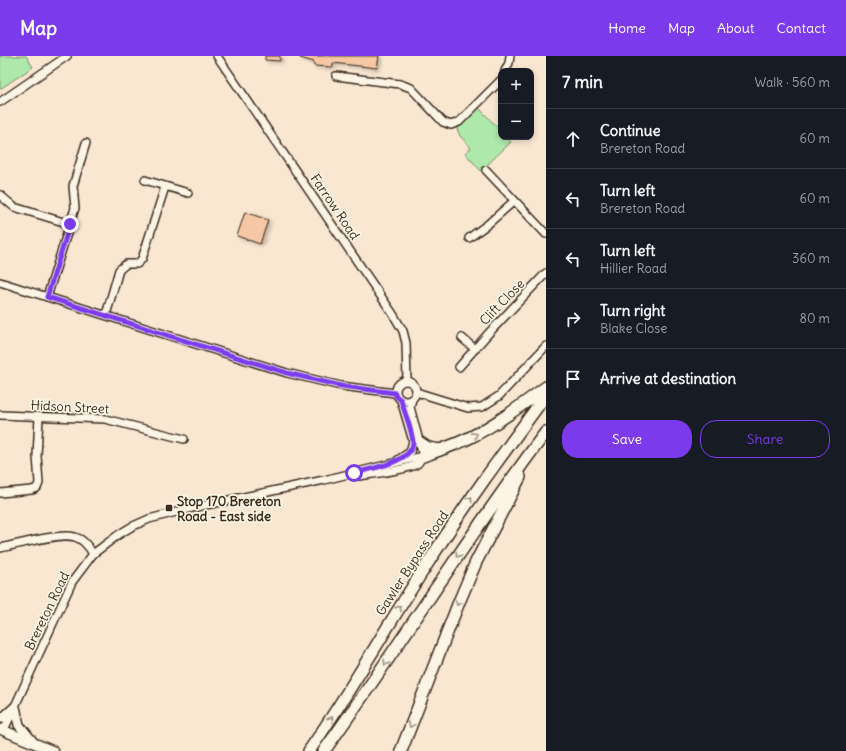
<!DOCTYPE html>
<meta charset="utf-8">
<style>
:root{--surface:#171b24;--page:#20242c;--text:#f1f3f6;--muted:#9ea1a6;--line:#363941;--accent:#7c3aed}
body{margin:0;font-family:Delius,sans-serif;background:var(--page);color:var(--text)}
.controls{position:absolute;right:12px;top:12px;display:grid;overflow:hidden;border-radius:8px;box-shadow:0 2px 6px #0003}
.controls button{width:36px;height:36px;display:grid;place-items:center;padding:0;border:0;border-bottom:1px solid var(--line);background:var(--surface);color:var(--text);font:20px sans-serif}
.stop{position:absolute;width:12px;height:12px;margin:-9px;border:3px solid #7c3aed;border-radius:50%;background:#fff}
.stop.end{background:#7c3aed;border-color:#fff;box-shadow:0 1px 4px #0008}
.list{margin:0;padding:0;list-style:none}
h2{display:flex;justify-content:space-between;align-items:center;height:52px;margin:0;padding:0 16px;font-size:17px}
h2 small{font-size:13px;font-weight:400;color:var(--muted)}
.list li{display:grid;grid-template-columns:26px 1fr auto;gap:12px;align-items:center;box-sizing:border-box;height:60px;padding:0 16px;border-top:1px solid var(--line)}
.list b{display:block;font-size:15px;white-space:nowrap}
.list p{margin:0;font-size:13px;white-space:nowrap;color:var(--muted)}
.list em{font-size:13px;font-style:normal;color:var(--muted)}
.actions{display:flex;gap:8px;padding:12px 16px}
.actions a{flex:1;padding:9px 0;border:1px solid var(--accent);border-radius:16px;text-align:center;font-size:14px;color:var(--accent)}
.actions .main{background:var(--accent);color:#fff}
.icon{flex:none;width:22px;height:22px;fill:none;stroke:currentColor;stroke-width:2;stroke-linecap:round;stroke-linejoin:round}
.map{position:relative;flex:none;width:546px;height:695px;overflow:hidden}
header{display:flex;align-items:center;gap:24px;box-sizing:border-box;height:56px;padding:0 20px;background:var(--accent);color:#fff}
header strong{font-size:19px}
nav{display:flex;gap:22px;margin-inline-start:auto;font-size:14px}
main{display:flex}
aside{flex:1;background:var(--surface)}
.map>svg:first-child{display:block}
.green{fill:#afe8ab;stroke:#758964}
.building{fill:#f5c7a4;stroke:#3b2a1e;filter:url(#shadow)}
.lines{fill:none;stroke-linecap:round;stroke-linejoin:round}
.minor-casing{stroke:#3b2a1e;stroke-width:10}
.major-casing{stroke:#3b2a1e;stroke-width:12}
.highway-casing{stroke:#3b2a1e;stroke-width:14}
.minor{stroke:#fcf5e5;stroke-width:7}
.major{stroke:#fcf5e5;stroke-width:9}
.highway{stroke:#fcf5e5;stroke-width:11}
.oneway{stroke:#9c9082}
.route{stroke:#7c3aed;stroke-width:5}
.poi-dot{fill:#3b2a1e;stroke:#fcf5e5;stroke-width:1.5}
.labels{text-anchor:middle;dominant-baseline:central;stroke-width:3.5;stroke-linejoin:round;paint-order:stroke}
.street-label{font-size:13px;fill:#3b2a1e;stroke:#fcf5e5}
.poi-label{font-size:13px;font-weight:bold;fill:#3b2a1e;stroke:#fcf5e5;text-anchor:start}
</style>
<header>
<strong>Map</strong>
<nav><a>Home</a><a>Map</a><a>About</a><a>Contact</a></nav>
</header>
<main>
<div class="map">
<svg width="546" height="695" viewBox="0 0 546 695">
<defs>
<filter id="shadow"><feDropShadow dx="2.5" dy="1.5" stdDeviation="2" flood-color="#0004"/></filter>
</defs>
<rect width="100%" height="100%" fill="#fae7d2"/>
<filter id="ink" filterUnits="userSpaceOnUse"><feTurbulence type="fractalNoise" baseFrequency=".025" numOctaves="2"/><feDisplacementMap in="SourceGraphic" scale="8" xChannelSelector="R" yChannelSelector="G"/><feConvolveMatrix kernelMatrix="1 2 1 2 8 2 1 2 1" color-interpolation-filters="sRGB"/></filter>
<g filter="url(#ink)">
<g class="green">
<polygon points="0,0 26,0 33,11 0,33"/>
<polygon points="479,52 501,75 501,81 506,81 511,86 481,115 465,97 471,92 460,80 457,73 459,70"/>
</g>
<g class="building">
<polygon points="265,0 280,0 280,5 265,4"/>
<polygon points="300,0 379,0 377,12 333,7 333,11 314,10 314,6 300,2"/>
<polygon points="245,156 268,164 260,188 237,180"/>
</g>
<g class="lines">
<g class="minor-casing">
<g id="minor">
<polyline points="217,0 393,258 403,275 406,287 407,325"/>
<polyline points="505,15 509,7 510,0"/>
<polyline points="336,20 400,28 411,32 443,66 451,69 459,66 501,24"/>
<polyline points="0,46 67,0"/>
<polyline points="486,114 546,178"/>
<polyline points="145,124 188,137"/>
<polyline points="0,139 14,151 70,168"/>
<polyline points="469,182 488,168 514,145"/>
<polyline points="0,226 287,317 341,330 395,337"/>
<polyline points="47,241 75,152 73,130 86,87"/>
<polyline points="106,259 119,214 126,208 137,208 142,203 165,131"/>
<polyline points="462,282 475,293"/>
<polyline points="459,311 487,279 546,217"/>
<circle cx="406" cy="335" r="10"/>
<polyline points="416,336 468,352 482,351 499,340 546,290"/>
<polyline points="0,359 105,363 184,383"/>
<polyline points="398,404 410,396 413,385 401,344"/>
<path d="M359,420c12,-2 49,-6 58,-12 3,-2 4,-6 6,-8l-13,-49 2,-8"/>
<polyline points="0,437 32,434 37,432 39,427 37,400 39,361"/>
<path d="M0,492c17,-3 60,-16 75,-11 8,2 14,10 18,17"/>
<polyline points="4,674 72,526 93,498 118,479 131,471 149,463 192,452 324,424 423,400"/>
</g>
</g>
<g class="major-casing">
<g id="major">
<polyline points="0,662 5,660 15,651 19,669 33,686"/>
<polyline points="0,673 53,695"/>
</g>
</g>
<g class="highway-casing">
<g id="highway">
<polyline points="419,386 428,392 439,394"/>
<path d="M423,400c16,-6 33,-11 48,-19 27,-14 51,-32 75,-50"/>
<path d="M309,695c41,-59 76,-122 115,-182 38,-60 80,-117 122,-174"/>
<path d="M324,695c76,-105 144,-216 222,-319"/>
<polyline points="401,695 459,546 476,506 520,421"/>
</g>
</g>
<use href="#minor" class="minor"/>
<use href="#major" class="major"/>
<use href="#highway" class="highway"/>
</g>
<defs><path id="oneway-chevron" d="M-2-3.5L2.5 0L-2 3.5" fill="none" stroke-width="1.6" stroke-linecap="round" stroke-linejoin="round"/></defs>
<g class="oneway">
<use href="#oneway-chevron" transform="translate(475 379) rotate(-29)"/>
<use href="#oneway-chevron" transform="translate(470 443) rotate(-56)"/>
<use href="#oneway-chevron" transform="translate(458 499) rotate(125)"/>
<use href="#oneway-chevron" transform="translate(458 547) rotate(112)"/>
<use href="#oneway-chevron" transform="translate(399 552) rotate(-58)"/>
<use href="#oneway-chevron" transform="translate(386 607) rotate(123)"/>
<use href="#oneway-chevron" transform="translate(331 663) rotate(-57)"/>
<use href="#oneway-chevron" transform="translate(411 669) rotate(111)"/>
</g>
</g>
<g class="lines" filter="url(#ink)">
<path class="route" d="M70,168l-23,73 240,76 54,13 54,7 1,3 5,4c3,11 12,33 12,43 -1,19 -43,26 -59,30"/>
</g>
<rect class="poi-dot" x="165" y="448" width="8" height="8" rx="2"/>
<g class="labels">
<g class="street-label">
<text transform="translate(335 151) rotate(56)">Farrow Road</text>
<text transform="translate(502 246) rotate(-46)">Clift Close</text>
<text transform="translate(70 351) rotate(3)">Hidson Street</text>
<text transform="translate(412 507) rotate(-57)">Gawler Bypass Road</text>
<text transform="translate(47 555) rotate(-64)">Brereton Road</text>
</g>
<g class="poi-label">
<text x="177" y="445">Stop 170 Brereton<tspan x="177" dy="15">Road - East side</tspan></text>
</g>
</g>
</svg>
<div class="controls">
<button>+</button>
<button>−</button>
</div>
<div class="stop" style="left:354px;top:417px"></div>
<div class="stop end" style="left:70px;top:168px"></div>
</div>
<aside>
<h2>7 min<small>Walk · 560 m</small></h2>
<ul class="list">
<li><svg class="icon" aria-label="ahead" viewBox="0 0 24 24"><path d="M12 20V5M6 11l6-6 6 6"/></svg><div><b>Continue</b><p>Brereton Road</p></div><em>60 m</em></li>
<li><svg class="icon" aria-label="left" viewBox="0 0 24 24"><path d="M17 20v-9H6M10 6l-5 5 5 5"/></svg><div><b>Turn left</b><p>Brereton Road</p></div><em>60 m</em></li>
<li><svg class="icon" aria-label="left" viewBox="0 0 24 24"><path d="M17 20v-9H6M10 6l-5 5 5 5"/></svg><div><b>Turn left</b><p>Hillier Road</p></div><em>360 m</em></li>
<li><svg class="icon" aria-label="right" viewBox="0 0 24 24"><path d="M7 20v-9h11M14 6l5 5-5 5"/></svg><div><b>Turn right</b><p>Blake Close</p></div><em>80 m</em></li>
<li><svg class="icon" aria-label="arrive" viewBox="0 0 24 24"><path d="M6 21V4h12l-3 4 3 4H6"/></svg><div><b>Arrive at destination</b></div></li>
</ul>
<div class="actions"><a class="main">Save</a><a>Share</a></div>
</aside>
</main>
